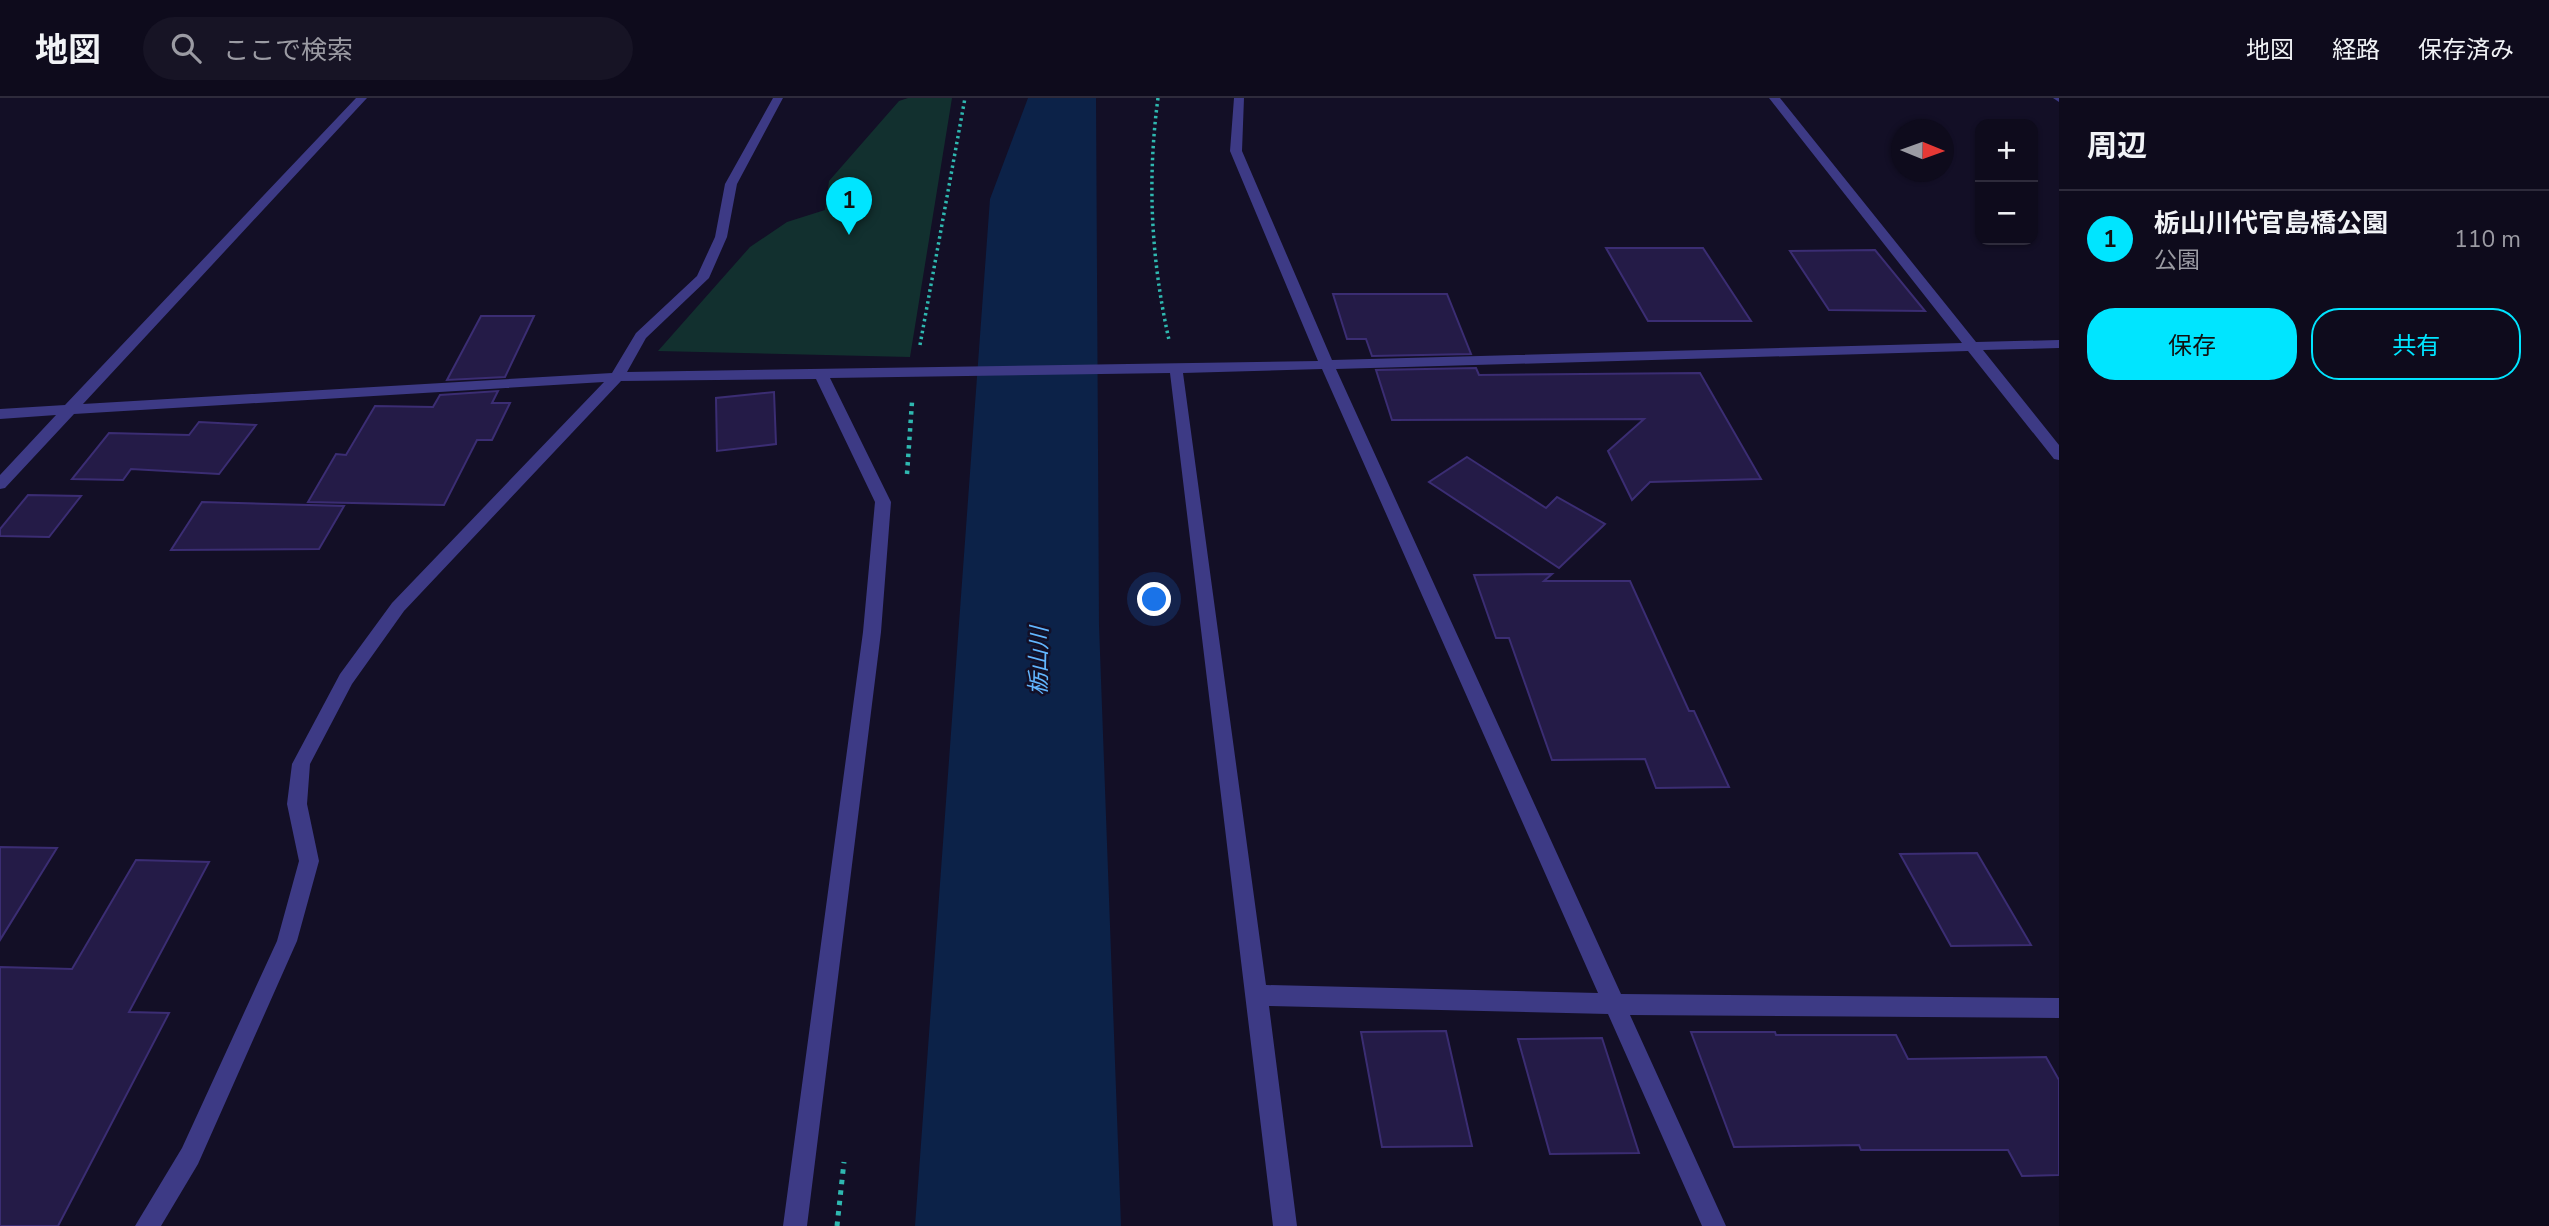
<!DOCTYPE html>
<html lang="ja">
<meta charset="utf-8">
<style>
:root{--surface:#0e0b1c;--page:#171425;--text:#f1f3f6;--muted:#9b9ba3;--line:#2e2b3b;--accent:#00e5ff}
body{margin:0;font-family:"Nunito Sans","Noto Sans JP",sans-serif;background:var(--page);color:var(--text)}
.controls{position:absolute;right:21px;top:21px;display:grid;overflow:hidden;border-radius:14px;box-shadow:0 2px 5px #0004}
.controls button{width:63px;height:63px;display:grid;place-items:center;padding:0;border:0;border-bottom:2px solid var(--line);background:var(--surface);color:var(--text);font:35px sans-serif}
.compass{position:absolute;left:1891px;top:21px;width:63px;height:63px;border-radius:50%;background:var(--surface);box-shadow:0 2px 5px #0004;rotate:91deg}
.you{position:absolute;left:1155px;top:502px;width:24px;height:24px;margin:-18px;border:5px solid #fff;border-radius:50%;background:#1a73e8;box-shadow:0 0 0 10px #1a73e833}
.badge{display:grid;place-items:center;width:46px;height:46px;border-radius:50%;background:var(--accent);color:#111;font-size:23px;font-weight:700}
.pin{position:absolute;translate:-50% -58px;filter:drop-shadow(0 2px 4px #0008)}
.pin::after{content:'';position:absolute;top:37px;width:24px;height:21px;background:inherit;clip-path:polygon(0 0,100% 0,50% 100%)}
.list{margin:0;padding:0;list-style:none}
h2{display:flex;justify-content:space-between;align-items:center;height:91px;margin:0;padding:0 28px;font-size:30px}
h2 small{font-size:23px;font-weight:400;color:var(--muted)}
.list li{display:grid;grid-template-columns:46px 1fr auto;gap:21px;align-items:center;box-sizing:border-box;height:98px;padding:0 28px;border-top:2px solid var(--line)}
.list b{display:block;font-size:26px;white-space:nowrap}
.list p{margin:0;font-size:23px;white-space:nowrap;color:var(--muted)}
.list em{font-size:23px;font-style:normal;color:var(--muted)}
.actions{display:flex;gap:14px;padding:21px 28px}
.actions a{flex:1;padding:16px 0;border:2px solid var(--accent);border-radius:28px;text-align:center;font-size:24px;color:var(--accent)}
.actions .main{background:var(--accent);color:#111}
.icon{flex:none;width:38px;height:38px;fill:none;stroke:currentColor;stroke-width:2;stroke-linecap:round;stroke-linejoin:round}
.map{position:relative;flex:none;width:2059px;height:1128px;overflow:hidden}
header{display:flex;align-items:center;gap:42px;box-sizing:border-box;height:98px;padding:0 35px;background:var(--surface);border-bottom:2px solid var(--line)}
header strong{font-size:33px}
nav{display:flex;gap:38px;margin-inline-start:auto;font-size:24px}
.search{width:490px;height:63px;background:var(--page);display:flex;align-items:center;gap:18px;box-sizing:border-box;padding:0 24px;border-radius:38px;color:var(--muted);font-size:26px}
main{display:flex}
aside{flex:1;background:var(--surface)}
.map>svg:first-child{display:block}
.green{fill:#12302f}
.water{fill:#0c2248}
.building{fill:#241b47;stroke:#3b2d73;stroke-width:2}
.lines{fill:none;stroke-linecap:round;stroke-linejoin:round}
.path-far2{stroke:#2fb8b0;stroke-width:3.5;stroke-dasharray:2.5 3.5;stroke-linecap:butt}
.path-far1{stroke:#2fb8b0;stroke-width:4.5;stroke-dasharray:3.5 5;stroke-linecap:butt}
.path{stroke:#2fb8b0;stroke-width:5;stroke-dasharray:4.5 6;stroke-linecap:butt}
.minor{fill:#3d3a85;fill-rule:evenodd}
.labels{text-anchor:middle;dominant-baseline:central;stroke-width:5;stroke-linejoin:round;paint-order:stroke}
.water-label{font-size:23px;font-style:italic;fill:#62b6ff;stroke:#130f26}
</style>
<header>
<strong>地図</strong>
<div class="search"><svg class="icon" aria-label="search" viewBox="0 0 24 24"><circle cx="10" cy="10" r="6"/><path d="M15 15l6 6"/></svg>ここで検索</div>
<nav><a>地図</a><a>経路</a><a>保存済み</a></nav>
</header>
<main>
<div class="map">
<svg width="2059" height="1128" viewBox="0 0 2059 1128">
<rect width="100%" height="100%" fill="#130f26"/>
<polygon class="green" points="908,0 952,0 910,259 658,253 750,149 787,124 825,112 829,83 899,3"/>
<polygon class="water" points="1028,0 1096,0 1099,527 1121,1128 915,1128 990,101"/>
<g class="building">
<polygon points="1606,150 1703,150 1751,223 1648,223"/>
<polygon points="1875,152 1925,213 1829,212 1790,153"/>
<polygon points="1333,196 1447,196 1471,256 1372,258 1366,241 1347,241"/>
<polygon points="481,218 534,218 505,279 447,282"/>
<polygon points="1476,270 1479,277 1700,275 1761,381 1650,384 1632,402 1608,353 1644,321 1392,322 1376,272"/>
<polygon points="498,293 492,305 510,305 492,342 477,342 444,407 308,404 336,356 346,357 375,308 433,309 440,297"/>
<polygon points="774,294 776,346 717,353 716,300"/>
<polygon points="199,324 256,327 219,376 131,371 123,382 72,381 109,335 189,337"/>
<polygon points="1467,359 1546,410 1557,399 1605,426 1559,470 1429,384"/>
<polygon points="28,397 81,398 49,439 0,438 0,431"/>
<polygon points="202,404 344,408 319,451 171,452"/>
<polygon points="1552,476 1544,483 1630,483 1689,613 1694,613 1729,689 1656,690 1645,661 1552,662 1509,540 1496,540 1474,477"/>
<polygon points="0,749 57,750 0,842"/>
<polygon points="1977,755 2031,847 1951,848 1900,756"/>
<polygon points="136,762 209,764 129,914 169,915 58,1128 0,1128 0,869 72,871"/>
<polygon points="1446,933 1472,1048 1382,1049 1361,934"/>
<polygon points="1691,934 1775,934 1776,937 1896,937 1908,961 2046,959 2059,982 2059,1077 2022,1078 2008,1052 1861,1052 1859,1047 1734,1049"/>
<polygon points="1602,940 1639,1055 1550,1056 1518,941"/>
</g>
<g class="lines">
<g class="path-far2">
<path d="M1158,0c-11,82 -7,161 11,242"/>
<polyline points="920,247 965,0"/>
</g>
<polyline class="path-far1" points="907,376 912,304"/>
<polyline class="path" points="837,1128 844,1064"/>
<g class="minor">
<path d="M356,0h11l-284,306 529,-31 24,-40 61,-57 18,-39 10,-53 48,-86h10l-46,86 -10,53 -18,41 -63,60 -19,34 691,-11 -88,-210 4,-53h10l-2,53 90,209 630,-17 -193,-245h11l196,244 83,-2v8l-76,2 76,95v15l-5,-1 -86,-108 -632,18 285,625 438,4v20l-429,-3 96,211h-24l-94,-212 -339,-8 28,220h-24l-103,-853 -340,5 61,124 -10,130 -74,594h-24l80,-594 12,-130 -59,-123 -195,2 -217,230 -52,73 -42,80 -3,40 12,57 -22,80 -99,223 -37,62h-26l47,-78 95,-207 22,-80 -12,-57 5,-40 48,-90 52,-71 212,-221 -530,32 -69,74 -5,1v-14l56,-60 -56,4v-10l65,-4zM1322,271l276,624 -332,-8 -83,-612z"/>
<polygon points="2053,0 2059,0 2059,4"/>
</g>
</g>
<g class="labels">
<g class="water-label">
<text transform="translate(1039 563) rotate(-89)">栃山川</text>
</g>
</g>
</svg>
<div class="controls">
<button>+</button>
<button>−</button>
</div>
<svg class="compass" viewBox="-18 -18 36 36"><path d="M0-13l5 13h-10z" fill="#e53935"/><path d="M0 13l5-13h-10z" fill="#9b9ba3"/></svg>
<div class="you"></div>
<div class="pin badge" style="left:849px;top:137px">1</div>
</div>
<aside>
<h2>周辺<small></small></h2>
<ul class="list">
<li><span class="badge">1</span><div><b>栃山川代官島橋公園</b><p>公園</p></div><em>110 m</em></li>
</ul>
<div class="actions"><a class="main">保存</a><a>共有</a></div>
</aside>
</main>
